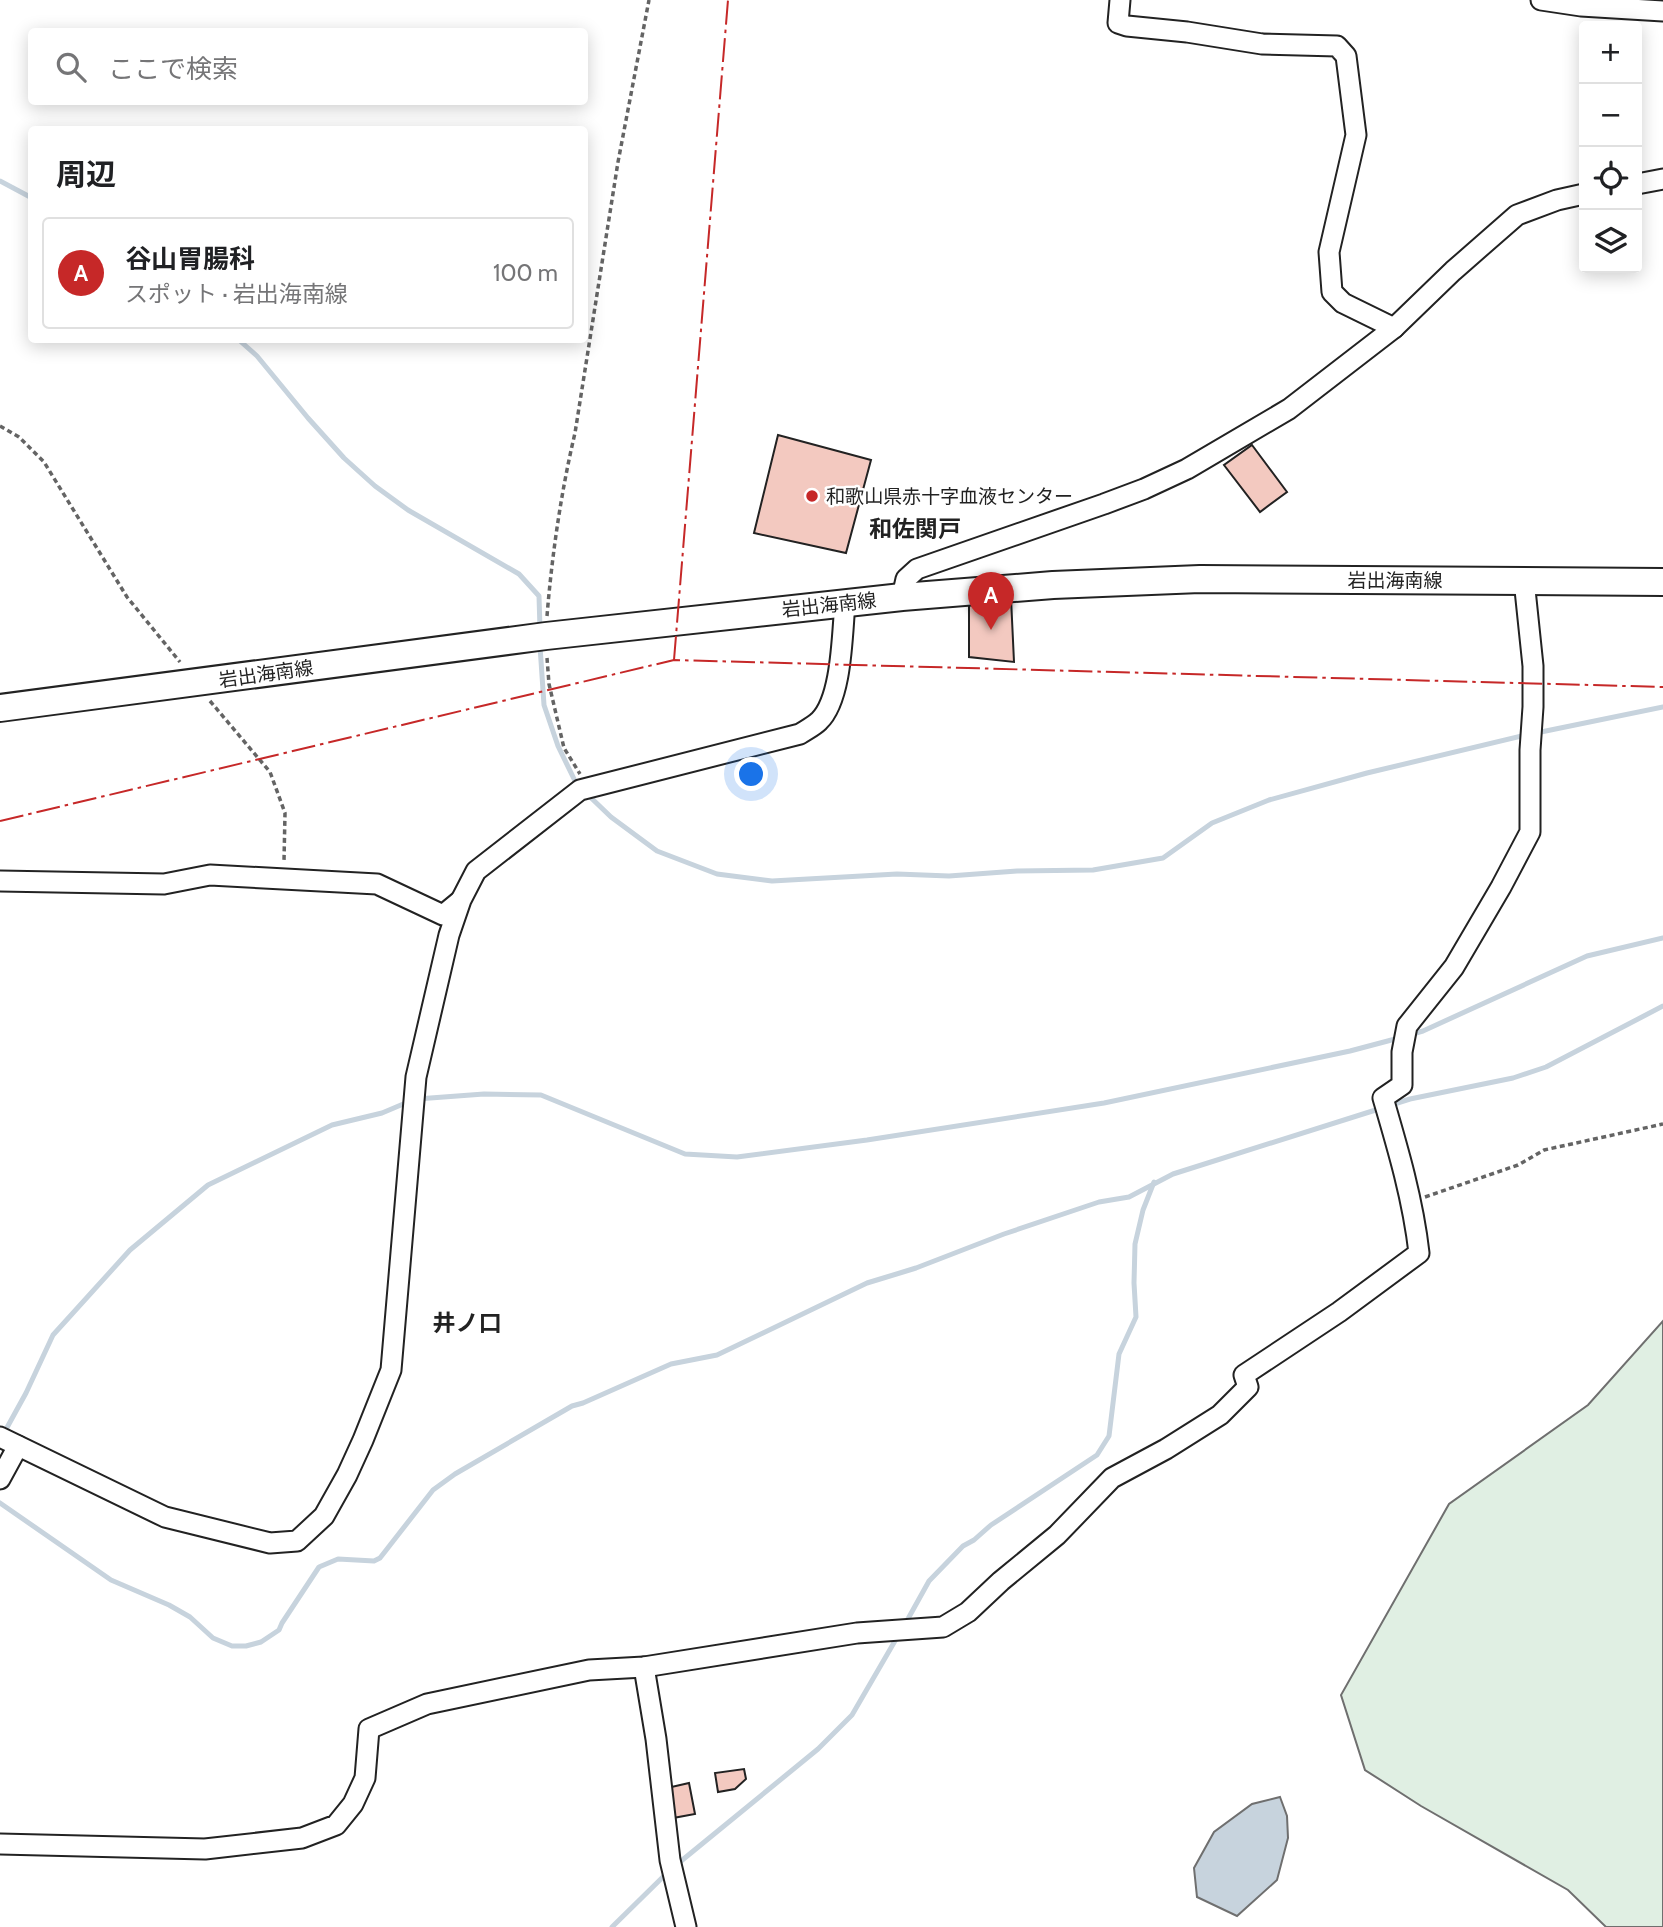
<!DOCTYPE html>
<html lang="ja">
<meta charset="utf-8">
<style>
:root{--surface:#fff;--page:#f2f2f2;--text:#202124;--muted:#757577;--line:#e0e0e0;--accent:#c62828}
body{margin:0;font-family:Cabin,"Noto Sans JP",sans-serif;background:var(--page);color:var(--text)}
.controls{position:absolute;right:21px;top:21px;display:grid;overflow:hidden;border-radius:7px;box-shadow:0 4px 18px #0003}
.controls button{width:63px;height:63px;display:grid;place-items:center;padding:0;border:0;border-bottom:2px solid var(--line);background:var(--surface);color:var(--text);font:35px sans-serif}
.you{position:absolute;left:752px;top:775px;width:24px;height:24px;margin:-18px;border:5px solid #fff;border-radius:50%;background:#1a73e8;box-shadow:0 0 0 10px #1a73e833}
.badge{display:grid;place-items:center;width:46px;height:46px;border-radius:50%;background:var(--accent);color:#fff;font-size:23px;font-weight:700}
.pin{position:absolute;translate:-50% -58px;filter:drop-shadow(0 2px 4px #0008)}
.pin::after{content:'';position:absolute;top:37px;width:24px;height:21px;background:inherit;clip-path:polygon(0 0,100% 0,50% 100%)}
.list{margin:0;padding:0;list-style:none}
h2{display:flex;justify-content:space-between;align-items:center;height:91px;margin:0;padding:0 28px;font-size:30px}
h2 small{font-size:23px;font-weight:400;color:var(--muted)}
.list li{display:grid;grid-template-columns:46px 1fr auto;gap:21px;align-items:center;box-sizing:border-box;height:112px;margin:0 14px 14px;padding:0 14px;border:2px solid var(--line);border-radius:7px}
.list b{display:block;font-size:26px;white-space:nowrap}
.list p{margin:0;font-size:23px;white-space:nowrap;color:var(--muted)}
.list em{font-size:23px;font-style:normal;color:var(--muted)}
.icon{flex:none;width:38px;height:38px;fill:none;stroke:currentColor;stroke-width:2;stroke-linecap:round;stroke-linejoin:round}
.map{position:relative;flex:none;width:1663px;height:1927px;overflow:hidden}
.search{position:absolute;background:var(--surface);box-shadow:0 4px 18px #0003;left:28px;top:28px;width:560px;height:77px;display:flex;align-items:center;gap:18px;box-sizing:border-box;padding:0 24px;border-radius:7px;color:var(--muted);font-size:26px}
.panel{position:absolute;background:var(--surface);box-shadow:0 4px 18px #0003;left:28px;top:126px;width:560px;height:217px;border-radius:7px}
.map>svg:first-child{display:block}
.green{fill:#e0efe3;stroke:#6f6f6f;stroke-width:2}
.water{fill:#c7d3dd;stroke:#6f6f6f;stroke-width:2}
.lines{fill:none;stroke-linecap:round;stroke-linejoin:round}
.stream{stroke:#c7d3dd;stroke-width:5}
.building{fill:#f3c9c0;stroke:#222;stroke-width:2}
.minor-casing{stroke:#222;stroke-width:23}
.major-casing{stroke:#222;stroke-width:30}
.path{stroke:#646464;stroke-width:3.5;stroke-dasharray:5 3.5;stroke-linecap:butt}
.minor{stroke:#fff;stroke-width:19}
.major{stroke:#fff;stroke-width:26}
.power{stroke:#c62828;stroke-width:2;stroke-dasharray:24 5 3.5 5;stroke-linecap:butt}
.poi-dot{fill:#c62828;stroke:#fff;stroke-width:2.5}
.labels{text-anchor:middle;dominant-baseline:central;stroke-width:5;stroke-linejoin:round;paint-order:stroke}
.poi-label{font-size:19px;fill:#222;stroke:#fff;text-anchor:start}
.street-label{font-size:19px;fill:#222;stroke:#fff}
.quarter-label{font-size:23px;font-weight:bold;fill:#222;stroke:#fff}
</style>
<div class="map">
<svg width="1663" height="1927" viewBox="0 0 1663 1927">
<rect width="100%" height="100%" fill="#fff"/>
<polygon class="green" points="1663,1321 1663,1927 1606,1927 1568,1890 1421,1806 1365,1770 1341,1695 1449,1504 1588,1405"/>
<polygon class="water" points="1280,1797 1287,1816 1288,1838 1277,1880 1237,1916 1197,1897 1194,1868 1214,1832 1252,1804"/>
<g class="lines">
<g class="stream">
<polyline points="0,181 32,198"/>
<polyline points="239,340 257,356 308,418 344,458 375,486 408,510 519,574 539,596 540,629"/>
<polyline points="540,646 544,705 558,746 576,783 579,786"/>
<polyline points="1536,733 1663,707"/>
<polyline points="586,793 611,817 657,851 717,874 772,881 897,874 949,876 1017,871 1093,870 1163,858 1212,823 1269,800 1367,773 1526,735"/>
<polyline points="1409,1035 1423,1031 1587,956 1663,938"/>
<polyline points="417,1099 484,1094 541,1095 685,1154 737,1157 867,1140 1104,1103 1350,1051 1399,1038"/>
<polyline points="1391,1105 1410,1099 1513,1078 1546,1067 1663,1006"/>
<polyline points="4,1433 26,1393 53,1335 130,1250 208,1185 332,1125 382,1113 408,1102"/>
<polyline points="0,1503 111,1580 169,1605 190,1617 213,1638 232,1646 246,1646 261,1642 279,1630 282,1623 319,1567 338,1559 374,1561 380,1558 433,1490 455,1474 572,1406 583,1403 671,1364 717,1355 867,1283 916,1268 1004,1234 1099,1202 1129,1197 1173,1174 1382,1108"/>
<polyline points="904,1626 929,1581 963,1546 974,1540 991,1525 1097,1455 1109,1436 1119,1354 1136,1317 1134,1283 1135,1244 1143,1210 1154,1182"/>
<polyline points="675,1866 818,1749 852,1715 899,1634"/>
<polyline points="612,1927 668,1872"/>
</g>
</g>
<g class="building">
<polygon points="778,435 871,460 846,553 754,533"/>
<polygon points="1252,445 1287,492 1260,512 1224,465"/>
<polygon points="1011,598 1014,662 969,657 969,602"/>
<polygon points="744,1769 746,1779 735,1789 718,1792 715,1773"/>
<polygon points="689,1783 695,1814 673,1818 667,1788"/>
</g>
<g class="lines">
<g class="minor-casing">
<g id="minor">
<polyline points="1120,0 1118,23 1127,26 1187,32 1262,44 1337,46 1346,56 1356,135 1329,252 1332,292 1343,303 1394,328"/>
<polyline points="1541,0 1581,6 1663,11"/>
<polyline points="1637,184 1663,179"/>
<polyline points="902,597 906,579 917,569 1104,504 1144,489 1187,469 1289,409 1394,328 1453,271 1517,215 1557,200 1584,194"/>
<polyline points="0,881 164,884 210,875 377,884 443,915 460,901"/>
<path d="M0,1437l165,80 105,26 27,-2 27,-25 23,-41 16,-35 28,-70 25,-293 33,-142 12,-35 15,-29 104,-81 220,-56c6,-4 14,-8 19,-13 23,-22 23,-86 26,-118"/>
<polyline points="0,1479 18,1446"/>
<polyline points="644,1667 656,1739 670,1860 686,1927"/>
<path d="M0,1844l205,5 97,-11 34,-13 17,-21 12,-26 4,-49 58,-25 162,-34 55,-3 213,-34 86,-6 25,-15 33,-31 56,-46 55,-57 54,-29 54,-34 28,-28 -4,-12 95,-63 80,-59c-6,-53 -21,-104 -36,-155l19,-13v-33l5,-26 47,-59 47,-80 29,-55v-82l3,-43v-41l-9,-86"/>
</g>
</g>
<g class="major-casing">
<polyline id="major" points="0,708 546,636 902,597 1053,585 1200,579 1663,582"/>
</g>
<g class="path">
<polyline points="0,426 19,437 44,462 127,597 180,662"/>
<path d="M547,616c5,-61 14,-124 28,-183l43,-271 31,-162"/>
<polyline points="547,658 549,684 564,748 580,774"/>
<polyline points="210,701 270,772 285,813 284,861"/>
<polyline points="1425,1197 1518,1165 1544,1150 1663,1124"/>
</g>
<use href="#minor" class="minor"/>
<use href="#major" class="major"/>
<g class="power">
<polyline points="674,660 728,0"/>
<polyline points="0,821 674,660 1663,687"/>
</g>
</g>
<circle class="poi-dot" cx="812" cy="496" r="7"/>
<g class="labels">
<g class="poi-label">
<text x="826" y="496">和歌山県赤十字血液センター</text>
</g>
<g class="street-label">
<text x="1395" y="580">岩出海南線</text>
<text transform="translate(829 605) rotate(-6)">岩出海南線</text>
<text transform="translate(266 674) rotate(-8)">岩出海南線</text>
</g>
<g class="quarter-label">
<text x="915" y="529">和佐関戸</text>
<text x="467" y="1323">井ノ口</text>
</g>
</g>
</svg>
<div class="controls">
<button>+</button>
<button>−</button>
<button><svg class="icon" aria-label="locate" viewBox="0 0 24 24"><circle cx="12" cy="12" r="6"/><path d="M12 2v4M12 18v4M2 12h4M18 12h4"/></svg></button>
<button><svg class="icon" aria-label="layers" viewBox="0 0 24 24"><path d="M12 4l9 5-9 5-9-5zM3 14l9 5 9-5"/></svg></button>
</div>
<div class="you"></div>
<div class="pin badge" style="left:991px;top:630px">A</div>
<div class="search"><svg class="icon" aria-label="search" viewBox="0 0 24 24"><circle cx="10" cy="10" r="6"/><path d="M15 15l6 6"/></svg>ここで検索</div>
<section class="panel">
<h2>周辺<small></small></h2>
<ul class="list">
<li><span class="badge">A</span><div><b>谷山胃腸科</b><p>スポット · 岩出海南線</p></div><em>100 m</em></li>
</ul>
</section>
</div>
